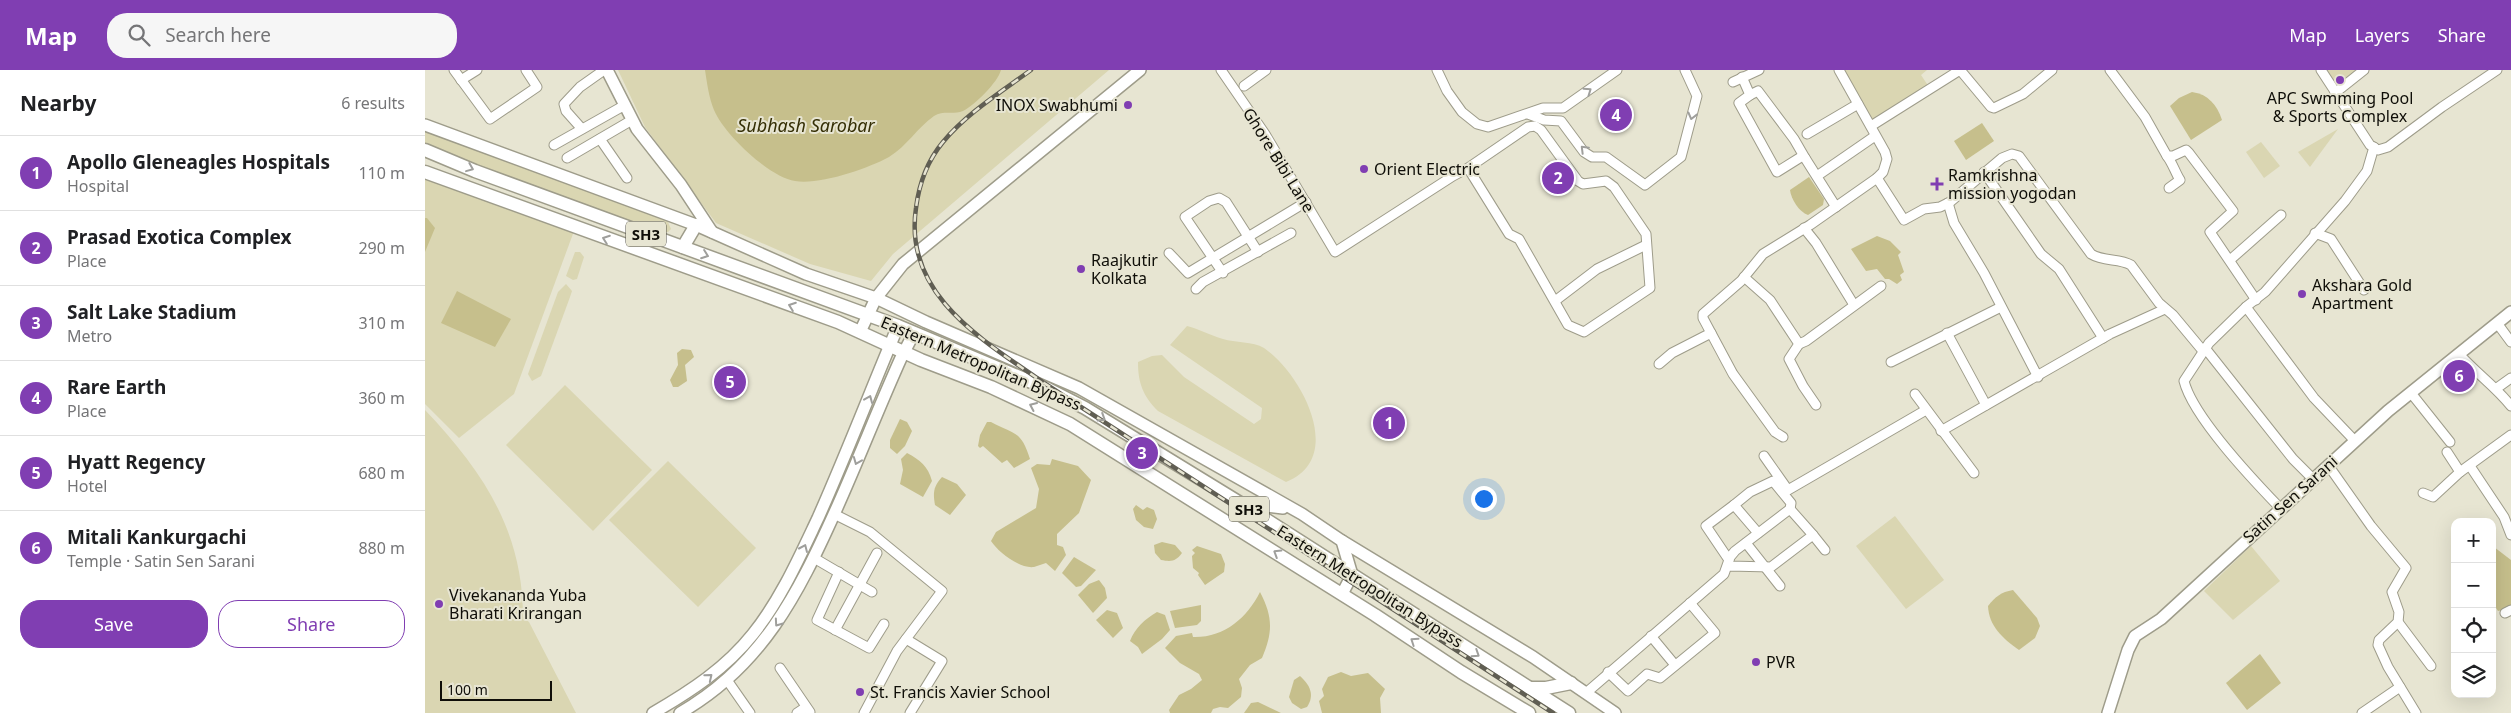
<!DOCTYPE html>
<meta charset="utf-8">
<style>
:root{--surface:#fff;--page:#f6f6f6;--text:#202124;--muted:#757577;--line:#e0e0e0;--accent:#803eb2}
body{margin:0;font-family:"Noto Sans",sans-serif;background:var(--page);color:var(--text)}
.controls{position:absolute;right:15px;bottom:15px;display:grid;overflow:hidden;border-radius:10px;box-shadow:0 5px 20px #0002}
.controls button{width:45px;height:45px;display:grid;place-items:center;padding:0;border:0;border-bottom:1px solid var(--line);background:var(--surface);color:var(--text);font:25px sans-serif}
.scale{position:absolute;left:15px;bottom:12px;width:112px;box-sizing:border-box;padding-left:5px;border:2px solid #0f0e08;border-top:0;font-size:14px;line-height:18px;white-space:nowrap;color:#0f0e08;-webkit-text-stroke:4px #e7e5d2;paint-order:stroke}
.you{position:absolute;left:1058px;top:428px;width:18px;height:18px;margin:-12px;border:4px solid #fff;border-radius:50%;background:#1a73e8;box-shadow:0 0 0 8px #1a73e833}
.badge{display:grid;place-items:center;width:32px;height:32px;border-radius:50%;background:var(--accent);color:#fff;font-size:16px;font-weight:700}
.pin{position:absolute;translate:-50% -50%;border:2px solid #fff;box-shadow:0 1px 5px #0006}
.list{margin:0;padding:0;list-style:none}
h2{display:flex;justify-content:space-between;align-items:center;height:65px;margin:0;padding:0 20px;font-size:21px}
h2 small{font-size:16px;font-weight:400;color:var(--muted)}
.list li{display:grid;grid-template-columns:32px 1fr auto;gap:15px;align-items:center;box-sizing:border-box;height:75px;padding:0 20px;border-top:1px solid var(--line)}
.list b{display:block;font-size:19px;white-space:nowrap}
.list p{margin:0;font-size:16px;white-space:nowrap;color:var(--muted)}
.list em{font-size:16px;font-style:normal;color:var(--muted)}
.actions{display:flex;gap:10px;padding:15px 20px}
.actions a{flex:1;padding:11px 0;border:1px solid var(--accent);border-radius:20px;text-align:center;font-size:18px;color:var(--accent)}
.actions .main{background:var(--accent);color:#fff}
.icon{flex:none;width:28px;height:28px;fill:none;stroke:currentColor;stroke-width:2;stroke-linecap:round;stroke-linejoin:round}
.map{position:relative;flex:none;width:2086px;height:643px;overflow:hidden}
header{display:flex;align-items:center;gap:30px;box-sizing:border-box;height:70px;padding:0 25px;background:var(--accent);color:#fff}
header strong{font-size:24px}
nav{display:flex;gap:28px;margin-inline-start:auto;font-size:18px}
.search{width:350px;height:45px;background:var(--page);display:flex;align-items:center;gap:12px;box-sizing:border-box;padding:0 18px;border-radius:20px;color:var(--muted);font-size:19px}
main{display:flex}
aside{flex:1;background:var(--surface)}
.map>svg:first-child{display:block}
.green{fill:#dad6b2}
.water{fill:#c6bf8c}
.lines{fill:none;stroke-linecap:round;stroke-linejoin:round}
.street-casing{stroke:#9e9c8a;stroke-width:11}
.secondary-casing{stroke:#9e9c8a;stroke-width:14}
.primary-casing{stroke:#9e9c8a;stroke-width:15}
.street{stroke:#fff;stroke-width:9}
.secondary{stroke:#fff;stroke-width:11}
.primary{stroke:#fff;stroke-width:12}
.rail-casing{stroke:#605e53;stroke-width:4.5}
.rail{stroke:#e7e5d2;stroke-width:2.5;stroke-dasharray:8;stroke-linecap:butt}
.oneway{stroke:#9f9f9c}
.poi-dot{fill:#803eb2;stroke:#e7e5d2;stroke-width:2}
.labels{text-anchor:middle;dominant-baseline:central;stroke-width:4;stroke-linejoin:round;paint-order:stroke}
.shield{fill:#e7e5d2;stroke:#504e45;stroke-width:1}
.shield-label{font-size:15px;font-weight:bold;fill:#0f0e08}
.poi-label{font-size:16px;fill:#0f0e08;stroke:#e7e5d2;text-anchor:start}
.street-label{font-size:16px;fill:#0f0e08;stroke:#e7e5d2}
.water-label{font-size:18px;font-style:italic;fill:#352f05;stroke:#e7e5d2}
</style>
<header>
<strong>Map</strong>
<div class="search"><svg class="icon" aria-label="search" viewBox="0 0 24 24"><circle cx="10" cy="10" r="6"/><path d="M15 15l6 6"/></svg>Search here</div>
<nav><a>Map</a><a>Layers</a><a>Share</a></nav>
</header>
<main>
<aside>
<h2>Nearby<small>6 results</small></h2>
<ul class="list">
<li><span class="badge">1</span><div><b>Apollo Gleneagles Hospitals</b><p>Hospital</p></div><em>110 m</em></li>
<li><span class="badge">2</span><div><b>Prasad Exotica Complex</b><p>Place</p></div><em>290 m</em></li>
<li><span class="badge">3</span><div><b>Salt Lake Stadium</b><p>Metro</p></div><em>310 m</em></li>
<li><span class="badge">4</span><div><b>Rare Earth</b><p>Place</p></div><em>360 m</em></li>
<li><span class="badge">5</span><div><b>Hyatt Regency</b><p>Hotel</p></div><em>680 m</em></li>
<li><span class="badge">6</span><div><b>Mitali Kankurgachi</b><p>Temple · Satin Sen Sarani</p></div><em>880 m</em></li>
</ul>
<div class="actions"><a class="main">Save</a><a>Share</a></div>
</aside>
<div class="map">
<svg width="2086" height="643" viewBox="0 0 2086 643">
<rect width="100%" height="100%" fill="#e7e5d2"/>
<g class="green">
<polygon points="193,0 684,0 468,184 446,211 385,194 291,153 220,57"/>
<polygon points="1416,0 1502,0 1496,5 1504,17 1447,53"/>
<polygon points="1900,0 1936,0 1911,19"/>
<polygon points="1913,59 1885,97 1873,82"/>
<polygon points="0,61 186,128 243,152 246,159 243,162 233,162 0,75"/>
<polygon points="1836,72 1855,96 1839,108 1821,82"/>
<polygon points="0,105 149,161 89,324 34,368 0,334"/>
<polygon points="150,182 155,182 159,187 152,209 148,210 141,206"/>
<polygon points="141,214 147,221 145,227 116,306 107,311 103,304 133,222"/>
<path d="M762,256c12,3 23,9 36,13 12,4 30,2 41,9 37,25 83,110 22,134l-128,-71c-15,-15 -20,-28 -20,-49l14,-6 10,-1 22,22 70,47 7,-5 1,-11 -92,-63z"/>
<polygon points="140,315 227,400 168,461 81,375"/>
<path d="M0,340c58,61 98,121 98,207l6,5 47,91h-151z"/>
<polygon points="243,391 331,478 273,537 184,450"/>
<polygon points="1470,446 1519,510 1481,539 1431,476"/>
<polygon points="1826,476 1855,511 1808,550 1779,521"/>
</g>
<g class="water">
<path d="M280,0h296c-3,12 -26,35 -38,41 -10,4 -20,-1 -29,5 -17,12 -27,30 -45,41 -22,12 -69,28 -94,24 -26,-4 -71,-47 -81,-71 -5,-12 -7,-27 -9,-40z"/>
<path d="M1767,22c16,2 25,13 30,28l-31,20 -21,-34 9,-8z"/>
<polygon points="1557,53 1569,71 1541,90 1529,71"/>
<path d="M1384,107l15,22 -1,6 -15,10c-9,-3 -17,-16 -18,-25z"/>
<polygon points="0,148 2,148 10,158 0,182"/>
<polygon points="1452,166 1465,171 1476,182 1473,185 1479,202 1475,205 1477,210 1472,214 1464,209 1460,209 1452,199 1441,201 1426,179"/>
<polygon points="32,221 86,249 70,277 16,253"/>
<polygon points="257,279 266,280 269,287 260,295 262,311 253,317 248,317 245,310 253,295 252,283"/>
<polygon points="475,349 482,352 487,361 480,376 472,384 465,378 465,370"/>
<path d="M566,352c24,13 30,8 39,37l-16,9 -7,-8 -5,3 -19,-17 -3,2 -2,-2 2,-11 7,-13z"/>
<path d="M482,383c13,7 21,13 25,28l-9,16 -23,-13 3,-14 -2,-11z"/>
<path d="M627,389l26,7 13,14 -12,33 -22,21v11l6,2 3,8 -11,16 -9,-8c-4,1 -8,3 -12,4 -14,2 -36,-15 -43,-26l5,-9 40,-24 3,-19 -8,-21 6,-4 13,1z"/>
<path d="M517,407l15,7 9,11 -16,20 -15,-10c-2,-12 -2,-18 7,-28z"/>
<polygon points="711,435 718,440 722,437 729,440 732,449 728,459 719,457 711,450 708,439"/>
<path d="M737,472l13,3 7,8c-6,8 -10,9 -21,7l-6,-7 -1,-8z"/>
<polygon points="772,476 796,484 800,494 799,502 780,515 773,505 774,503 768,498 767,486 770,483 767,480"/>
<polygon points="2069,477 2086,490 2086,538 2073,541 2067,532 2067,479"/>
<polygon points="649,487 671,500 656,516 651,517 637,503"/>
<polygon points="674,510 680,518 682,528 668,543 653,525 664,514"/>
<path d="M1588,520l24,28 3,8 -5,12 -16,12c-17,-12 -30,-24 -31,-44 7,-9 13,-14 25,-16z"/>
<path d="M835,522c13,25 13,40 2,66l-12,7 -11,14 3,9 -1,9 -13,11 -8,-1 -7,2 -2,4h-41l-1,-3 10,-15 12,-6 11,-9 -3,-6 -19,-11 -15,-15 11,-12 16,-3 1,4c31,1 54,-19 67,-45z"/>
<polygon points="776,535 776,551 772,555 750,558 745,541"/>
<polygon points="682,540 692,543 698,558 688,568 671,550"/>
<path d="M732,542l8,3 5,15 -8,9 -20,15 -4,-7 -8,-6c5,-13 15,-22 27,-29z"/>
<polygon points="1835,584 1856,613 1822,640 1801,613"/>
<polygon points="916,602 926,606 943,603 960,619 955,628 956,643 897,643 894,631 899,626 897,619 903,607"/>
<path d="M875,606c10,9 15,19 7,31l-6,2 -9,-6 -3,-6 5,-17z"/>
<polygon points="833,632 856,643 819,643 826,633"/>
</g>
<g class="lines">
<g class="street-casing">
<g id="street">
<polyline points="29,0 65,49 112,17 101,0"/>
<polyline points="796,0 840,64 910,182 1028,106 1043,98 1103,57 1110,56 1116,60 1153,111 1158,114 1181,111 1189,117 1221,164 1225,218 1159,262 1143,255 1094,169 1084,164 1043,98"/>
<polyline points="1012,0 1022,21 1037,42 1052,54 1063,57 1118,38 1138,38 1192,0"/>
<polyline points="1685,0 1720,47 1742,86 1748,86 1761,80 1764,83 1808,141 1785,162 1831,230"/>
<polyline points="1896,0 1945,75 1953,80 1963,77 2017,37 2072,0"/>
<polyline points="1536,1 1566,37 1569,38 1598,24 1627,0"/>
<polyline points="1317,7 1325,25 1314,33 1352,102 1376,87 1380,88 1411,137"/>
<polyline points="36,10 52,0"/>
<polyline points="1308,12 1334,0"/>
<polyline points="819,16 841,0"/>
<polyline points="1910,23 1939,0"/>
<polyline points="1325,25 1333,21 1369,69 1380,88"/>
<polyline points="1103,44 1119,50 1136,51 1159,82 1167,87 1181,87 1220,115 1256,87 1272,26 1260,0"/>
<polyline points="1446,56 1535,0"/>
<polyline points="157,59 141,41 139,34 155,17 179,0"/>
<polyline points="1382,64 1433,34"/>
<polyline points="175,69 202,108"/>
<polyline points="129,75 200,35"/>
<path d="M1742,86c6,8 8,16 13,24l-11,8"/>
<polyline points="142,88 207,50"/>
<polyline points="1559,102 1616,184 1634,199 1678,268"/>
<polyline points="1392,106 1450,66"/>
<path d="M1452,108l27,42 20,-11 16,-2 10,-5 52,-44 10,-4 7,2 72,98c13,8 28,4 40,11l28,38 14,12 30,36"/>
<polyline points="1523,133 1529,153 1559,203 1613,307"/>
<polyline points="1379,158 1391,173 1429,235"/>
<polyline points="1890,163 1906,169 1939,220"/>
<polyline points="744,183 763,203 881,132"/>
<polyline points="1805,190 1856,145"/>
<polyline points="798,203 760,147 784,131 794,128 801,132 833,182"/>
<polyline points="1319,207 1345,230 1374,274 1364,289 1378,316 1391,335"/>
<polyline points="771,219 778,212 866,163"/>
<polyline points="1130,231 1172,199 1221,175"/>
<polyline points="1821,237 1889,328 1930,371"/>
<polyline points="2072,253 2086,272"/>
<polyline points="1522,263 1561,335"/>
<polyline points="1374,274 1381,271 1456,216"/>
<polyline points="1780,278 1868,389 1888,409"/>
<path d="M2034,284c17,19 37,33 52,52"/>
<polyline points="1466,292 1576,237"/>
<polyline points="1234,294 1247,283 1286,263"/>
<polyline points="2072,318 2086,308"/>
<polyline points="1986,323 2025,372"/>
<polyline points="1490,324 1549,403"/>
<polyline points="1516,361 1685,264 1740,239"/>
<polyline points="1358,367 1350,362 1308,304 1278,248 1278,244 1316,211 1338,184 1385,155 1452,108 1458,102 1462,89 1460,82 1414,0"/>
<polyline points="2022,382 2035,402 2086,365"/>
<polyline points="1339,386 1363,420 1501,340"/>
<polyline points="1903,395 1946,456 1981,498 1967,522 1974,542 1973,552 1954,570 1953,575 1963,597 1991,643"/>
<polyline points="2045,396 2079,447 2086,465"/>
<polyline points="1998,423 2008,427 2035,402"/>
<polyline points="1309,435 1325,422 1348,411 1366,433 1365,439"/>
<path d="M1856,439c-28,-29 -88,-92 -97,-128l25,-38 38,-37 18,-14 80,-91 22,-30 7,-24"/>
<polyline points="409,444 445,462 517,521 472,581 439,643"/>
<polyline points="1388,465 1400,480"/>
<polyline points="1321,473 1355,516"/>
<polyline points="389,488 447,522"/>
<polyline points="1304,490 1281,456 1309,435 1333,463"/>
<polyline points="414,502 392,550 444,578 459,554"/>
<polyline points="2080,543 2086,540"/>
<polyline points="1973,552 2006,596"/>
<polyline points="410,560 452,483"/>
<polyline points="1226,566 1250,595"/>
<polyline points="481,569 517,591 485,643"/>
<polyline points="355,598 385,642"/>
<polyline points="1183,602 1203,621 1222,604 1235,608 1290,563 1265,533"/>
<polyline points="302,610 325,643"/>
<polyline points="1161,623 1299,504 1305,487 1310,481 1365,439 1388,465 1346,497 1304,496"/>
<polyline points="372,643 381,637"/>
<polyline points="1937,643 1975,617"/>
</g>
</g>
<g class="secondary-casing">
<g id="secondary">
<polyline points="182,0 212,59 256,115 287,162"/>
<polyline points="0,55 271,155 381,204 451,228 501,252 654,318 877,444 917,471 927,505 917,524"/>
<polyline points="435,262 451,228 478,194 715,0"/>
<polyline points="815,433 858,438"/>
<polyline points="917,471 1108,587 1190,643"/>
<path d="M228,643c38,-22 73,-45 100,-79 28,-35 46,-76 65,-116 28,-63 53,-128 80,-192"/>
<path d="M255,643c82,-47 118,-119 155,-201 23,-51 43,-103 66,-154l13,-25"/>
<polyline points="1683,643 1703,580 1710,566 1736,549 1963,341 2086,242"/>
</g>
</g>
<g class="primary-casing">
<g id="primary">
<polyline points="0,80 50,101 473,256 623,319 660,338 815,433 1144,643"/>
<polyline points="0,102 413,252 496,290 566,317 645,354 950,545 1036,602 1104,643"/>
<polyline points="258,177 271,155"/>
<polyline points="1104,618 1121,618 1146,613"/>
</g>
</g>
<use href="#street" class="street"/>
<use href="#secondary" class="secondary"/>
<use href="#primary" class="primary"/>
<g class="rail-casing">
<path id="rail" d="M606,0c-30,22 -64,43 -88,72 -15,18 -24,42 -27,66 -13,87 67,132 128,175l509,330"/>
</g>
<use href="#rail" class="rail"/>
</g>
<defs><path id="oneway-chevron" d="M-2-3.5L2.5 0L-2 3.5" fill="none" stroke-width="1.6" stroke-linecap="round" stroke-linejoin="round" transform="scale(1.25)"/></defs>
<g class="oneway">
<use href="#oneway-chevron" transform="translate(1163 21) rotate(-35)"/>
<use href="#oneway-chevron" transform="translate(1267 46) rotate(104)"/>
<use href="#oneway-chevron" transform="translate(1159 79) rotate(-135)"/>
<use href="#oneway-chevron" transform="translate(45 98) rotate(22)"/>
<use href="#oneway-chevron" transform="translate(181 169) rotate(-160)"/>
<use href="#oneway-chevron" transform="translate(280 185) rotate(20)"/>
<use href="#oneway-chevron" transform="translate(367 236) rotate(-160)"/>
<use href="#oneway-chevron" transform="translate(444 329) rotate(-67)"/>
<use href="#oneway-chevron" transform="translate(608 336) rotate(-156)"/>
<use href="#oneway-chevron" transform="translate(677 348) rotate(32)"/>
<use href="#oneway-chevron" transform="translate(432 391) rotate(112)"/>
<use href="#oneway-chevron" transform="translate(379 478) rotate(-66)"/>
<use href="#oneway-chevron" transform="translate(852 483) rotate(-148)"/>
<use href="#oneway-chevron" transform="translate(353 553) rotate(125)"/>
<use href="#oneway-chevron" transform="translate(989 571) rotate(-146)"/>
<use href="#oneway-chevron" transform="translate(1051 584) rotate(33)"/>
<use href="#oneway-chevron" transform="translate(284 607) rotate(-39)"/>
</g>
<g class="poi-dot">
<circle cx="1915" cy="10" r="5"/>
<circle cx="703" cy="35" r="5"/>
<circle cx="939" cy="99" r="5"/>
<path d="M1509.5 106.5h5v5h5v5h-5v5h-5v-5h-5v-5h5z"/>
<circle cx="656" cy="199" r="5"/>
<circle cx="1877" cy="224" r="5"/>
<circle cx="14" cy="534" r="5"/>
<circle cx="1331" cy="592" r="5"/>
<circle cx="435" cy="622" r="5"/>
</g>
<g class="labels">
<g class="shield">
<rect x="201" y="151.5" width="40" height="25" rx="4"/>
<rect x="804" y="426.5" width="40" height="25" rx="4"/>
</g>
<g class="shield-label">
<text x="221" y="164">SH3</text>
<text x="824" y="439">SH3</text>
</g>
<g class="poi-label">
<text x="1915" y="28" text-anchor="middle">APC Swmming Pool<tspan x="1915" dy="18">&amp; Sports Complex</tspan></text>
<text x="693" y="35" text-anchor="end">INOX Swabhumi</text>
<text x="949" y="99">Orient Electric</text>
<text x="1523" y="105">Ramkrishna<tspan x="1523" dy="18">mission yogodan</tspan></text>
<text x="666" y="190">Raajkutir<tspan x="666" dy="18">Kolkata</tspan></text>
<text x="1887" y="215">Akshara Gold<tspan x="1887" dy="18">Apartment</tspan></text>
<text x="24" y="525">Vivekananda Yuba<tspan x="24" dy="18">Bharati Krirangan</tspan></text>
<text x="1341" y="592">PVR</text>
<text x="445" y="622">St. Francis Xavier School</text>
</g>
<g class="street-label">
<text transform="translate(854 90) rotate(58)">Ghore Bibi Lane</text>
<text transform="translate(556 293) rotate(23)">Eastern Metropolitan Bypass</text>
<text transform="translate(1865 429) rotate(-42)">Satin Sen Sarani</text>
<text transform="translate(945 516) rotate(32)">Eastern Metropolitan Bypass</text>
</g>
<g class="water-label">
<text x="381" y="55">Subhash Sarobar</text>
</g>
</g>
</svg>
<div class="controls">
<button>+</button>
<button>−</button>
<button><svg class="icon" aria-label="locate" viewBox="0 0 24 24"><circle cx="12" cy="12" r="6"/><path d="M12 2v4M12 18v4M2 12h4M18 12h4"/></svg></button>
<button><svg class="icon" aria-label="layers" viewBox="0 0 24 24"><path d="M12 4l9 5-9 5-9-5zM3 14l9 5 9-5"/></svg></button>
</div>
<div class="scale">100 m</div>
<div class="you"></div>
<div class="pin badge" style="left:964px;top:353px">1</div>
<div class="pin badge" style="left:1133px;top:108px">2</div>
<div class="pin badge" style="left:717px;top:383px">3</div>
<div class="pin badge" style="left:1191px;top:45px">4</div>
<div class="pin badge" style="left:305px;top:312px">5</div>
<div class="pin badge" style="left:2034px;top:306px">6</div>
</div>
</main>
